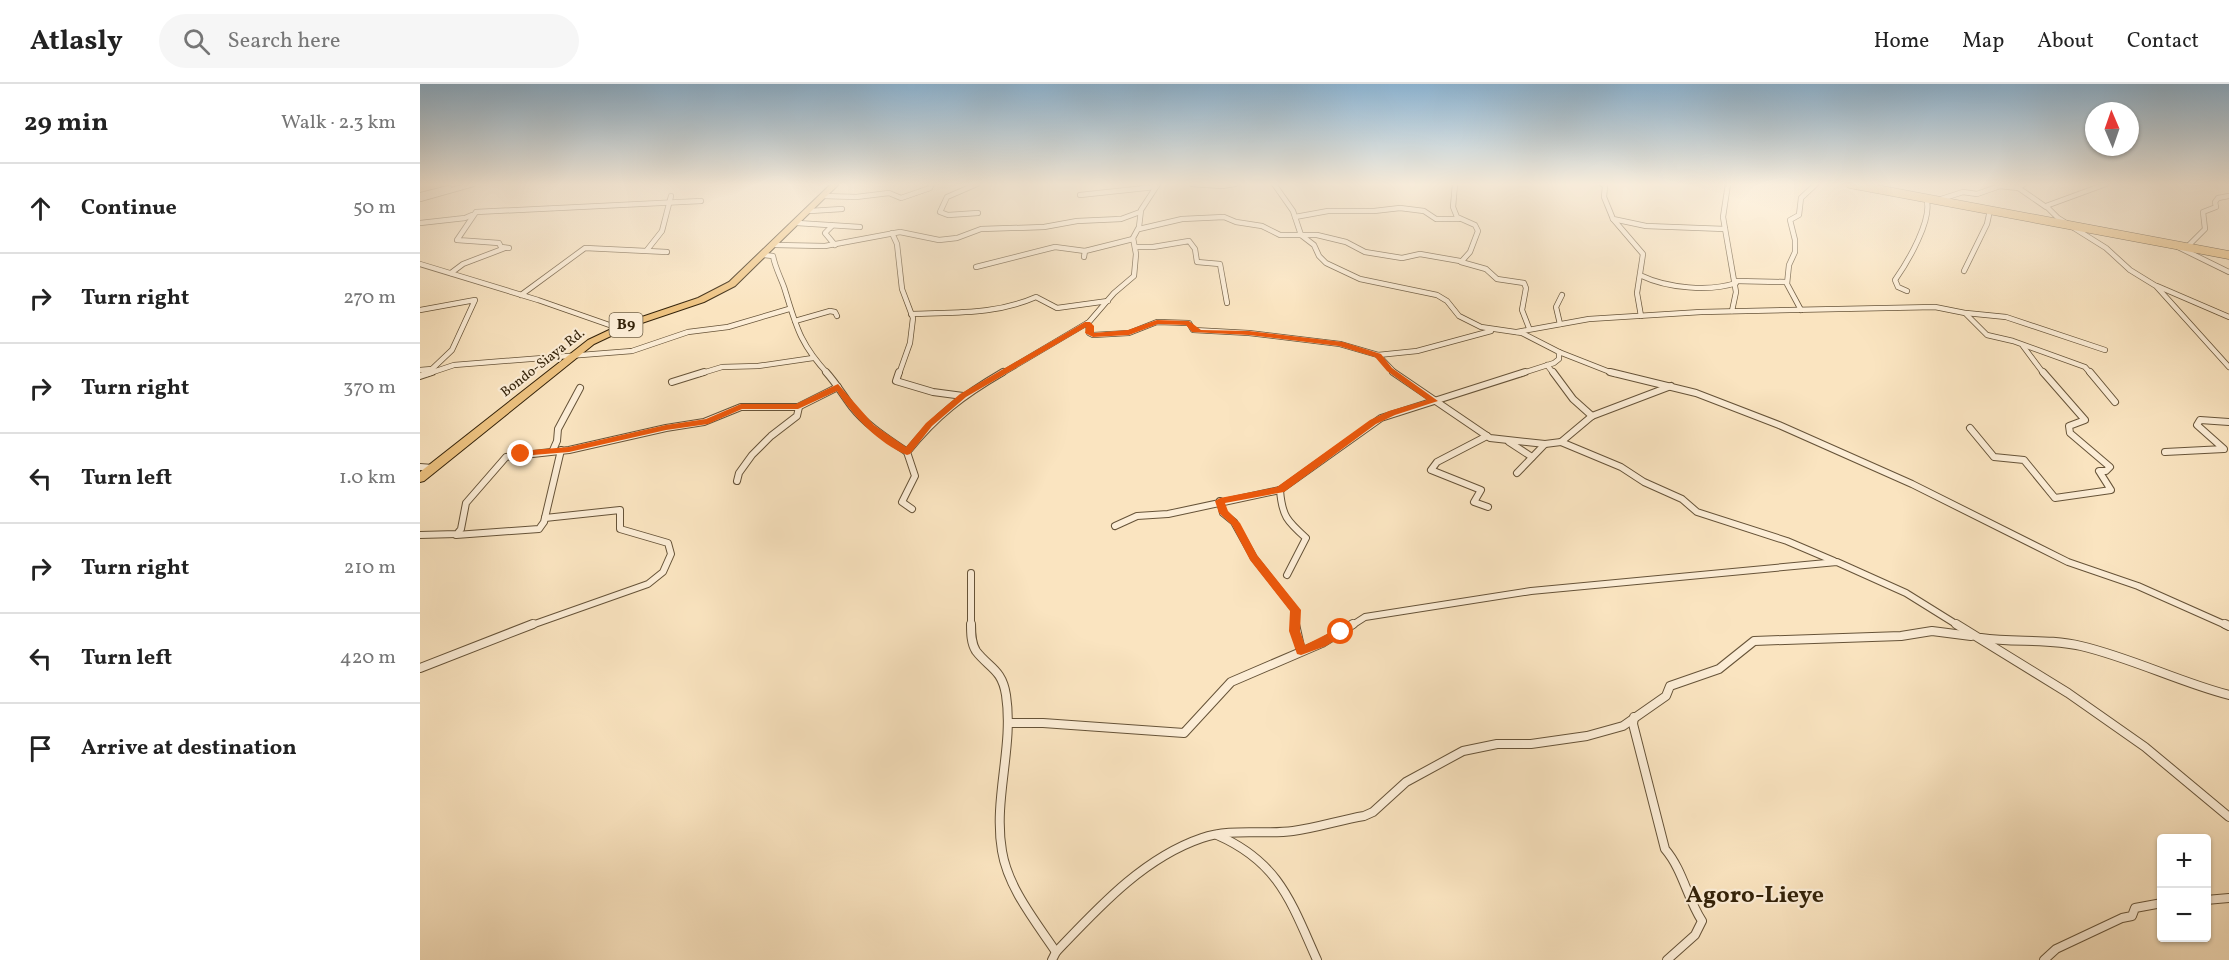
<!DOCTYPE html>
<meta charset="utf-8">
<style>
:root{--surface:#fff;--page:#f6f6f6;--text:#222;--muted:#767676;--line:#e0e0e0}
body{margin:0;font-family:Vollkorn,serif;background:var(--page);color:var(--text)}
.controls{position:absolute;right:18px;bottom:18px;display:grid;overflow:hidden;border-radius:6px;box-shadow:0 2px 4px #0004}
.controls button{width:54px;height:54px;display:grid;place-items:center;padding:0;border:0;border-bottom:2px solid var(--line);background:var(--surface);color:var(--text);font:30px sans-serif}
.compass{position:absolute;left:1665px;top:18px;width:54px;height:54px;border-radius:50%;background:var(--surface);box-shadow:0 2px 4px #0004;rotate:358deg}
.stop{position:absolute;width:18px;height:18px;margin:-14px;border:4px solid #ea580c;border-radius:50%;background:#fff}
.stop.end{background:#ea580c;border-color:#fff;box-shadow:0 2px 6px #0008}
.list{margin:0;padding:0;list-style:none}
h2{display:flex;justify-content:space-between;align-items:center;height:78px;margin:0;padding:0 24px;font-size:26px}
h2 small{font-size:20px;font-weight:400;color:var(--muted)}
.list li{display:grid;grid-template-columns:39px 1fr auto;gap:18px;align-items:center;box-sizing:border-box;height:90px;padding:0 24px;border-top:2px solid var(--line)}
.list b{display:block;font-size:22px;white-space:nowrap}
.list em{font-size:20px;font-style:normal;color:var(--muted)}
.icon{flex:none;width:33px;height:33px;fill:none;stroke:currentColor;stroke-width:2;stroke-linecap:round;stroke-linejoin:round}
.map{position:relative;flex:none;width:1809px;height:876px;overflow:hidden}
header{display:flex;align-items:center;gap:36px;box-sizing:border-box;height:84px;padding:0 30px;background:var(--surface);border-bottom:2px solid var(--line)}
header strong{font-size:28px}
nav{display:flex;gap:33px;margin-inline-start:auto;font-size:21px}
.search{width:420px;height:54px;background:var(--page);display:flex;align-items:center;gap:15px;box-sizing:border-box;padding:0 21px;border-radius:33px;color:var(--muted);font-size:22px}
main{display:flex}
aside{flex:1;background:var(--surface)}
.map>svg:first-child{display:block}
.lines{fill:none;stroke-linecap:round;stroke-linejoin:round}
.street-far2-casing{stroke:#665338;stroke-width:6}
.street-far1-casing{stroke:#665338;stroke-width:8}
.street-casing{stroke:#665338;stroke-width:10}
.primary-casing{stroke:#34230a;stroke-width:9}
.highway-casing{stroke:#34230a;stroke-width:2}
.street-far2{stroke:#fcedd6;stroke-width:4.5}
.street-far1{stroke:#fcedd6;stroke-width:6}
.street{stroke:#fcedd6;stroke-width:8}
.primary{stroke:#edc280;stroke-width:8}
.highway{fill:#edc280;fill-rule:evenodd}
.route{fill:#ea580c}
.labels{text-anchor:middle;dominant-baseline:central;stroke-width:4.5;stroke-linejoin:round;paint-order:stroke}
.far-street-label{font-size:14px;fill:#34230a;stroke:#fcedd6}
.shield{fill:#fcedd6;stroke:#706047;stroke-width:1.5}
.shield-label{font-size:15px;font-weight:bold;fill:#34230a}
.near-quarter-label{font-size:24px;font-weight:bold;fill:#34230a;stroke:#fcedd6}
</style>
<header>
<strong>Atlasly</strong>
<div class="search"><svg class="icon" aria-label="search" viewBox="0 0 24 24"><circle cx="10" cy="10" r="6"/><path d="M15 15l6 6"/></svg>Search here</div>
<nav><a>Home</a><a>Map</a><a>About</a><a>Contact</a></nav>
</header>
<main>
<aside>
<h2>29 min<small>Walk · 2.3 km</small></h2>
<ul class="list">
<li><svg class="icon" aria-label="ahead" viewBox="0 0 24 24"><path d="M12 20V5M6 11l6-6 6 6"/></svg><div><b>Continue</b></div><em>50 m</em></li>
<li><svg class="icon" aria-label="right" viewBox="0 0 24 24"><path d="M7 20v-9h11M14 6l5 5-5 5"/></svg><div><b>Turn right</b></div><em>270 m</em></li>
<li><svg class="icon" aria-label="right" viewBox="0 0 24 24"><path d="M7 20v-9h11M14 6l5 5-5 5"/></svg><div><b>Turn right</b></div><em>370 m</em></li>
<li><svg class="icon" aria-label="left" viewBox="0 0 24 24"><path d="M17 20v-9H6M10 6l-5 5 5 5"/></svg><div><b>Turn left</b></div><em>1.0 km</em></li>
<li><svg class="icon" aria-label="right" viewBox="0 0 24 24"><path d="M7 20v-9h11M14 6l5 5-5 5"/></svg><div><b>Turn right</b></div><em>210 m</em></li>
<li><svg class="icon" aria-label="left" viewBox="0 0 24 24"><path d="M17 20v-9H6M10 6l-5 5 5 5"/></svg><div><b>Turn left</b></div><em>420 m</em></li>
<li><svg class="icon" aria-label="arrive" viewBox="0 0 24 24"><path d="M6 21V4h12l-3 4 3 4H6"/></svg><div><b>Arrive at destination</b></div></li>
</ul>
</aside>
<div class="map">
<svg width="1809" height="876" viewBox="0 0 1809 876">
<rect width="100%" height="100%" fill="#fae4c0"/>
<filter id="stains"><feTurbulence type="fractalNoise" baseFrequency=".00333" numOctaves="4"/><feColorMatrix values="0 0 0 0 .2 0 0 0 0 .09 0 0 0 0 .02 0 0 0 .5 -.17"/></filter>
<radialGradient id="worn" r=".72"><stop offset=".6" stop-color="#630" stop-opacity="0"/><stop offset="1" stop-color="#630" stop-opacity=".3"/></radialGradient>
<g class="lines">
<g class="street-far2-casing">
<g id="street-far2">
<polyline points="557,100 527,113 520,128 528,131 558,129"/>
<polyline points="772,100 802,102 815,100"/>
<polyline points="854,100 873,127 881,151 894,161 899,172 906,179 940,195 1017,211 1027,217 1039,232 1061,243 1102,249 1139,268 1195,290"/>
<polyline points="1035,100 1033,123 1037,133 1055,141 1058,147 1050,168 1041,178 1066,185 1077,195 1104,199 1106,204 1102,226 1109,244"/>
<polyline points="1182,100 1185,102 1184,113 1193,135 1226,142 1305,145"/>
<polyline points="1308,100 1303,133 1316,208 1312,227"/>
<polyline points="1686,100 1626,122 1638,134 1686,164 1710,186 1736,202 1809,283"/>
<polyline points="1597,103 1626,123"/>
<polyline points="1,111 29,104"/>
<polyline points="660,111 735,103"/>
<polyline points="404,112 436,113 469,109 481,114 510,104 512,100"/>
<polyline points="0,115 53,100"/>
<polyline points="1518,116 1543,108 1557,110 1580,102 1598,104 1604,100"/>
<polyline points="390,127 422,125"/>
<polyline points="875,133 908,127 954,127 980,124 1004,127 1016,135 1039,135"/>
<polyline points="1193,135 1223,170 1217,209 1221,232"/>
<polyline points="0,139 45,134 52,131"/>
<polyline points="377,139 440,143"/>
<polyline points="412,142 405,149 415,161"/>
<polyline points="719,145 762,135 804,133 816,138 842,142 860,151 897,151 926,158 945,168 982,174 1000,170 1040,177"/>
<polyline points="472,149 477,160 482,205 493,234 490,259 479,290"/>
<polyline points="355,161 405,162 480,148 519,156 537,154 561,145 624,143 657,137 701,135 720,128"/>
<polyline points="715,163 733,163 769,157 775,165 777,178 800,180 807,219"/>
<polyline points="1758,163 1809,188"/>
<polyline points="1767,163 1785,145 1783,128 1796,123 1795,118 1798,114 1809,112"/>
<polyline points="89,164 81,163 79,159 37,156 56,128 281,117"/>
<polyline points="227,166 242,147 251,112"/>
<path d="M344,171l9,1c2,11 7,20 11,31 12,38 15,56 44,87"/>
<polyline points="664,173 665,167 713,155"/>
<polyline points="0,180 118,216 198,244"/>
<polyline points="556,183 635,163 665,167"/>
<polyline points="1544,187 1567,140 1570,126"/>
<polyline points="31,189 43,180 85,164"/>
<path d="M1222,192c25,12 68,16 94,7"/>
<polyline points="1316,197 1366,198"/>
<polyline points="1737,202 1809,233"/>
<path d="M1487,207l-9,-4 -3,-7c12,-17 39,-62 31,-82"/>
<polyline points="101,211 165,164 247,168"/>
<polyline points="0,226 55,216 32,266 11,286"/>
<polyline points="1381,226 1367,200 1369,181 1375,168 1375,156 1370,136 1379,131 1381,114 1396,100"/>
<polyline points="1546,229 1586,233 1685,266"/>
<path d="M491,230c44,-2 84,1 125,-17l21,11 51,-7"/>
<polyline points="375,237 410,227 415,228 417,232"/>
<polyline points="668,239 669,249 673,251 709,249 737,238 769,239 773,246 829,249 920,260 958,271 976,290"/>
<polyline points="1140,240 1136,223 1142,211"/>
<polyline points="1097,248 1169,235 1281,228 1515,223 1545,229 1567,251 1593,257 1665,283 1671,290"/>
<polyline points="1603,262 1624,290"/>
<polyline points="958,271 997,267 1071,247"/>
<polyline points="1127,281 1134,290"/>
<polyline points="0,286 12,285"/>
<polyline points="7,290 34,281 212,267 268,248 308,243 369,225"/>
<polyline points="279,290 302,283 338,282 393,274"/>
<polyline points="581,290 669,238 694,209 714,192 716,170 713,154 719,143 721,126 738,100"/>
<polyline points="1100,290 1134,279 1139,275 1139,268"/>
</g>
</g>
<g class="street-far1-casing">
<g id="street-far1">
<path d="M406,288c10,11 17,23 26,35 15,19 35,31 55,45"/>
<polyline points="479,288 476,297 513,308 543,312"/>
<polyline points="973,288 1070,354 1125,360"/>
<polyline points="1133,288 1153,315 1172,332"/>
<polyline points="1190,288 1276,309 1359,341 1492,400 1648,478 1718,502 1808,542"/>
<polyline points="1670,288 1695,318"/>
<polyline points="0,292 12,288"/>
<polyline points="252,298 284,288"/>
<polyline points="1550,344 1574,373 1604,376 1635,414 1691,406 1679,387 1686,387 1690,383 1650,349 1649,342 1665,336 1623,288"/>
<polyline points="1067,352 1017,378 1011,386 1061,406 1054,418 1068,423"/>
<polyline points="1089,358 1112,373"/>
<polyline points="1141,358 1201,383 1224,398 1262,415 1277,428 1367,457 1414,477"/>
<polyline points="133,366 137,357 138,345 160,304"/>
<polyline points="1745,368 1804,365 1777,341 1780,336 1809,338"/>
<polyline points="0,383 13,384"/>
<polyline points="1097,389 1125,360 1141,358 1172,332 1251,302"/>
<polyline points="317,397 319,389 332,371 351,352 377,332 379,323"/>
<path d="M860,406c2,26 7,31 26,48l-19,37"/>
<polyline points="800,417 803,429 814,438 834,474 875,526 875,542"/>
<path d="M492,425l-10,-7 13,-26 -8,-24c30,-37 55,-56 96,-80"/>
<polyline points="695,442 717,432 748,430 860,406 961,334 1105,288"/>
<polyline points="0,451 37,450 41,445 46,419 86,373 149,366 246,344 284,338 321,323 378,323 418,303"/>
<polyline points="36,451 119,445 124,438 141,366"/>
<polyline points="109,542 228,500 243,488 251,470 248,459 200,445 200,426 125,434"/>
<polyline points="551,542 551,489"/>
<polyline points="931,542 945,533 1111,507 1417,478 1486,509 1539,542"/>
</g>
</g>
<g class="street-casing">
<g id="street">
<path d="M551,540c0,9 0,19 5,27 13,17 26,18 30,44 8,52 -13,104 -4,156 6,37 34,71 54,101"/>
<polyline points="875,540 881,567"/>
<polyline points="1536,540 1648,609 1725,663 1809,733"/>
<polyline points="1805,540 1809,542"/>
<path d="M1561,554c34,5 67,0 100,8 51,12 98,36 148,49"/>
<polyline points="0,584 113,540"/>
<path d="M1214,633l-1,7 32,125c18,21 22,49 37,72l-7,14 -28,25"/>
<polyline points="589,639 623,639 764,649 811,598 902,559 933,540"/>
<path d="M797,751c62,27 74,67 100,125"/>
<polyline points="1786,816 1809,814"/>
<path d="M632,876l4,-8c42,-44 87,-94 146,-114 29,-10 61,-3 91,-7 24,-3 47,-11 71,-15l9,-4 33,-30 57,-31 34,-7h34l56,-8 36,-10 43,-30 4,-10 49,-17 35,-28 147,-5 31,-5 39,5"/>
<polyline points="1624,876 1636,865 1702,834 1712,832 1715,824 1742,819"/>
</g>
</g>
<g class="primary-casing">
<polyline id="primary" points="1430,100 1809,171"/>
</g>
<g class="highway-casing">
<polygon id="highway" points="411,100 419,100 315,202 284,218 210,243 174,260 4,397 0,398 0,388 168,256 204,239 278,214 309,198"/>
</g>
<use href="#street-far2" class="street-far2"/>
<use href="#street-far1" class="street-far1"/>
<use href="#street" class="street"/>
<use href="#primary" class="primary"/>
<use href="#highway" class="highway"/>
</g>
<linearGradient id="sky" x2="0" y2="1"><stop stop-color="#8db7d7"/><stop offset="0.45" stop-color="#fdf3e3"/><stop offset="1" stop-color="#fdf3e3" stop-opacity="0"/></linearGradient>
<rect width="1809" height="223" fill="url(#sky)"/>
<path class="route" d="M737,236l32,1 12,9 48,1 94,11 38,12 11,14 46,33 -43,14 -19,9 -92,68 -59,11 3,8 12,12 17,32 44,55 -1,21 5,14 32,-16h7v6l-18,11 -25,9 -4,-1 -8,-23 1,-20 -40,-51 -18,-35 -13,-12 -4,-12 5,-3 57,-11 93,-67 19,-9 38,-11 -40,-29 -12,-14 -36,-11 -90,-11 -57,-3 -6,-7 -28,-1 -29,11 -36,2 -8,-4 1,-6 -120,70 -34,29 -22,28 -3,1c-28,-11 -55,-40 -70,-64l-39,18h-56l-34,15 -42,6 -97,22 -48,4 -5,-2 5,-3 48,-4 97,-22 40,-6 35,-15h55l42,-20 36,41 32,22 20,-24 34,-29 125,-72h5l4,4v7l34,-3z"/>
<g class="labels">
<g class="far-street-label">
<text transform="translate(123 279) rotate(-38)">Bondo-Siaya Rd.</text>
</g>
<rect class="shield" x="189.5" y="229" width="33" height="24" rx="4.5"/>
<g class="shield-label">
<text x="206" y="241">B9</text>
</g>
<g class="near-quarter-label">
<text x="1335" y="812">Agoro-Lieye</text>
</g>
</g>
<rect width="100%" height="100%" filter="url(#stains)"/>
<rect width="100%" height="100%" fill="url(#worn)"/>
</svg>
<div class="controls">
<button>+</button>
<button>−</button>
</div>
<svg class="compass" viewBox="-18 -18 36 36"><path d="M0-13l5 13h-10z" fill="#e53935"/><path d="M0 13l5-13h-10z" fill="#767676"/></svg>
<div class="stop" style="left:921px;top:548px"></div>
<div class="stop end" style="left:101px;top:370px"></div>
</div>
</main>
